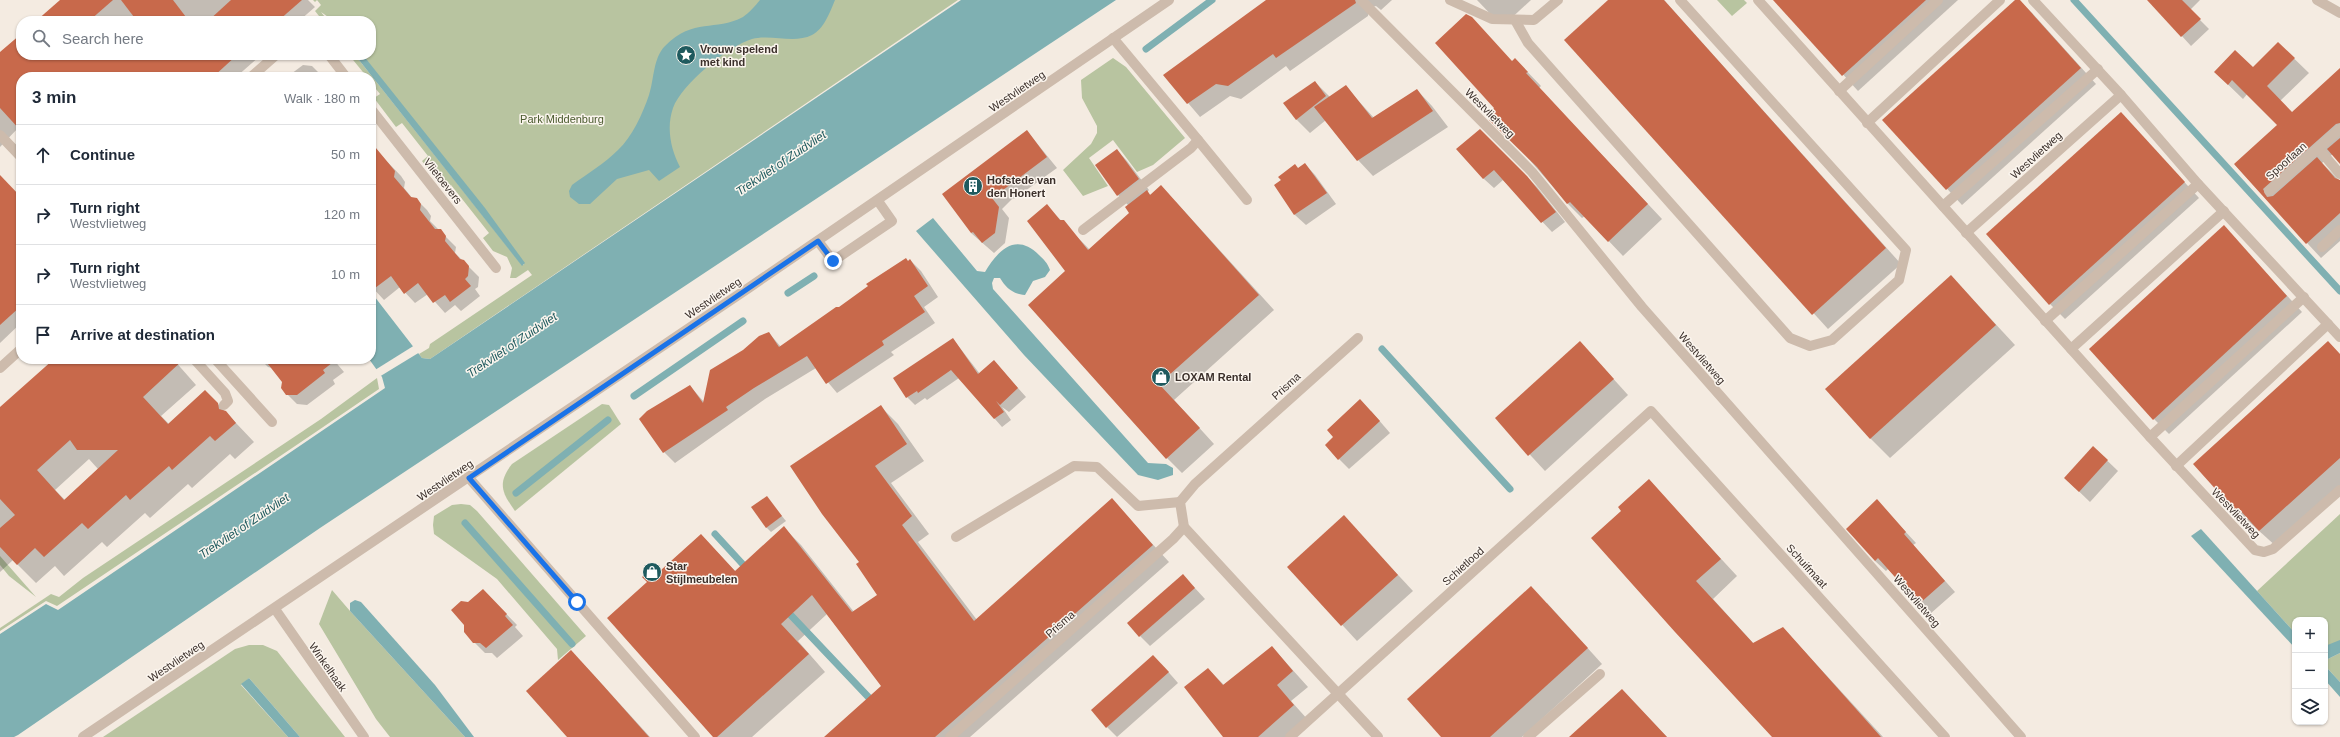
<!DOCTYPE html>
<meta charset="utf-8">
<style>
:root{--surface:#fff;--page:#f6f6f7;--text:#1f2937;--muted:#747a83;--line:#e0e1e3}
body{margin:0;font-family:Helvetica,sans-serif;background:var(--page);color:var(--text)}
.controls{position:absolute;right:12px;bottom:12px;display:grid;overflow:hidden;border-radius:8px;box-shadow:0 1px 3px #0004}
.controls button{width:36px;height:36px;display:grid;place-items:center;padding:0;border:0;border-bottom:1px solid var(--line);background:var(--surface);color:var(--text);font:20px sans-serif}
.stop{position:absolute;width:12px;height:12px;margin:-9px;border:3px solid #1a73e8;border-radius:50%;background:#fff}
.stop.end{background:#1a73e8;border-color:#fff;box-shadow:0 1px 4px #0008}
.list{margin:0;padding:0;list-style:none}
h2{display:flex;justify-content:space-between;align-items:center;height:52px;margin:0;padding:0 16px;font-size:17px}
h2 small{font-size:13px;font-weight:400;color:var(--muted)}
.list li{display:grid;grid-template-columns:26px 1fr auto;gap:12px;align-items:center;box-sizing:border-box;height:60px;padding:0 16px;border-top:1px solid var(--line)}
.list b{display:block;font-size:15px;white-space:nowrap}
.list p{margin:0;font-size:13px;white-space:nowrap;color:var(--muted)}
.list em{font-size:13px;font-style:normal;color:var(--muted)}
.icon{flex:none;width:22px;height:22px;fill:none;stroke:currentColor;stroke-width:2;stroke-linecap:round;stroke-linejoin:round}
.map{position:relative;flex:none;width:2340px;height:737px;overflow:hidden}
.search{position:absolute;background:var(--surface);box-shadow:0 1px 3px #0004;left:16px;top:16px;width:360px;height:44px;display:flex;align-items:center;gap:10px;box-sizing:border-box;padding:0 14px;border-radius:16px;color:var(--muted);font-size:15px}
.panel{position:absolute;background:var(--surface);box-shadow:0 1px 3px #0004;left:16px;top:72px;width:360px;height:292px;border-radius:16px}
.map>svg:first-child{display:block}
.green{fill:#b8c4a0}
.water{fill:#7fb0b2}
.pier{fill:#f4ebe1}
.shadow{fill:#0003;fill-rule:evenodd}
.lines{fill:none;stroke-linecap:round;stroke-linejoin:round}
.stream{stroke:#7fb0b2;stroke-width:7}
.building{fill:#c8694b;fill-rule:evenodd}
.minor{stroke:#cdbbac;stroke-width:10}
.route{stroke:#1a73e8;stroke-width:5}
.labels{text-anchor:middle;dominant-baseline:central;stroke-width:3;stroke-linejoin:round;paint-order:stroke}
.poi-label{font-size:11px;font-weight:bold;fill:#3b302b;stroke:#fbf5ee;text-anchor:start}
.street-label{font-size:11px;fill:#3b302b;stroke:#fbf5ee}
.park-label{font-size:11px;fill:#4a5a2e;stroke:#fbf5ee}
.water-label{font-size:12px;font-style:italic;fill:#1f5a5e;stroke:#fbf5ee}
</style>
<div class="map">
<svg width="2340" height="737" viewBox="0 0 2340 737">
<rect width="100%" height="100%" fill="#f4ebe1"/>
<g class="green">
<polygon points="313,0 958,0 430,359 422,358 419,354 429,348 430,344 532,275 528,270 516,278 510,278 512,268 507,257 493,251 483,238 489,233 451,185 445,190 422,161 428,156 402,123 396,127 374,98 380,94 371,83 371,77 367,77 349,55 355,55 522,265 524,265 360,55 371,55 371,21 334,21 321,12 328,21 323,21 315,11 321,5 317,0 315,2"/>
<polygon points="1717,0 1744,0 1747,3 1732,16"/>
<polygon points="1113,58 1126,67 1185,138 1153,165 1137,172 1113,140 1089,158 1108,186 1083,196 1063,170 1091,144 1097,133 1097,126 1082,98 1081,80"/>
<path d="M377,378l2,11c-107,73 -215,145 -322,217l-11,-5 -46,30v-3l51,-34 8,3 24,-19 238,-159z"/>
<path d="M602,404l7,1 12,19 -106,87c-13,-18 -18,-28 -3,-47z"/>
<polygon points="461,504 470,505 477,511 586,636 558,660 557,649 497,579 434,534 433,525 434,516 452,505"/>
<polygon points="2340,514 2340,641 2325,647 2325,620 2295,620 2295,633 2257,591"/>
<polygon points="0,556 36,597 9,576 0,565"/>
<polygon points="332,590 350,611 465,737 390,737 376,719 319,624"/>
<polygon points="249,645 263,645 277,651 345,737 300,737 249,678 241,685 288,737 103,737 235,649"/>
<polygon points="2340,653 2340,682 2328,669 2326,660"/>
</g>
<g class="water">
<path d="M760,0h75c-5,12 -11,29 -23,35 -18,9 -40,-1 -60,4 -24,7 -70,45 -79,69 -7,20 -2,42 7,59l-21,14 -10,-11 -32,9 -27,25h-11l-9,-7 -1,-6 3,-6c15,-11 33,-22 46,-35 14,-13 25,-37 31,-55 5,-15 4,-37 16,-49 29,-29 50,-14 78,-29 6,-4 12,-11 17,-17z"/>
<polygon points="961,0 1116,0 320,528 18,735 14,737 0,737 0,634 46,604 58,610 385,388 382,377 369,359 371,359 371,292 422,358 430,359"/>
<polygon points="355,55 363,55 485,208 525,263 522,266"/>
<path d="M933,218l44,53 8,1c13,-22 31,-40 54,-17 5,5 8,7 11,15l-5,7 -12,4 -8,14c-12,-1 -19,-7 -25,-17h-6l-2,5 1,6 155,174 18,1 7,4v7l-15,5 -20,-5 -114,-120 -108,-124z"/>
<polygon points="2201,529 2295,633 2295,648 2191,536"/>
<polygon points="355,600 361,602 435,685 474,737 465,737 350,611 350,603"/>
<polygon points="2340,640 2340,653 2326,660 2328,669 2340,682 2340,697 2325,680 2325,646"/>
<polygon points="249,678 300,737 288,737 241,684"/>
</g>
<polygon class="pier" points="415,345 420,352 379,377 375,370"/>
<g class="shadow">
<polygon points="62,0 308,0 315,7 299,21 159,21 149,8 132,21 38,21"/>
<polygon points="1268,0 1392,0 1381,10 1376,6 1369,8 1368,16 1290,71 1286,66 1241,99 1230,96 1200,117 1165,76"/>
<polygon points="1477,0 1531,0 1505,24 1497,21"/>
<polygon points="1610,0 1664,0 1901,264 1828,329 1565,40"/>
<polygon points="1776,0 1958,0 1858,91"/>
<polygon points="2016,0 2019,0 2033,14 2096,84 1962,205 1884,120"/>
<polygon points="2149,0 2200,0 2190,10 2209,29 2191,46"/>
<polygon points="21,36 21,55 261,55 236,77 21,77 21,130 19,127 0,147 0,54"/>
<polygon points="2278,43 2309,73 2280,101 2292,113 2340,69 2340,162 2333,154 2322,163 2340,181 2340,241 2321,258 2235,165 2279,125 2248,93 2243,99 2215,72 2253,68"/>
<polygon points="1515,59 1541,86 1539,88 1662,219 1623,256 1585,216 1582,218 1568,204 1493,118"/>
<polygon points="303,65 312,66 323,77 287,77"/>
<polygon points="1315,82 1330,97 1346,87 1374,118 1417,90 1432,106 1448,127 1373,176 1358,160 1326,120 1310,133 1296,119"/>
<polygon points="2121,113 2199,198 2065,319 2050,304"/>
<polygon points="1480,130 1537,187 1565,222 1552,232 1503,180 1494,188 1484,179 1458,149"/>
<polygon points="1027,131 1057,168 1014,199 1013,198 1002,209 1009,218 1005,243 994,253 971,233"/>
<polygon points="371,145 401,176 405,182 404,188 413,199 416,199 427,210 431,216 430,221 456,247 455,253 479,277 478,287 475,289 480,296 461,311 455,305 445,313 428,294 415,303 400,287 384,300 371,286"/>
<polygon points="1117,150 1127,161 1149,190 1147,192 1151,195 1176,202 1274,310 1174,400 1214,444 1182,473 1167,458 1066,272 1047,206 1090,250 1131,213 1128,205 1118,195"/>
<polygon points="1305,164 1315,175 1336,204 1306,225 1295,215 1275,185"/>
<polygon points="0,191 21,198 21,323 0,343"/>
<polygon points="2224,227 2302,312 2169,434 2154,419"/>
<polygon points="910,260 921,271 938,297 924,307 935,323 891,352 894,355 837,393 816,368 765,399 675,463 664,452 690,386 704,402 743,351 769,333 781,347"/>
<polygon points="1951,276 2015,345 1890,458 1870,438"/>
<polygon points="953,339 980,374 1002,370 1026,397 1009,412 1002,407 1011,420 1002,427 959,378 927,400 925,398 915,405 907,397"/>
<polygon points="1580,342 1628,395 1545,471 1496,418"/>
<polygon points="2340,354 2340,492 2278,548 2237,511 2194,464"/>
<path d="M56,359h117l23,26 -35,31 8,8 48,-21 37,39 -19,17 -5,-5 -38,34 -4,-4 -38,34 -5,-5 -38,34 -5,-5 -38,34 -9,-10 -19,17 -23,-23 -13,12v-163zM89,459l9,10 -33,31 -10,-10z"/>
<polygon points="260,359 333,359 344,372 333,380 335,384 307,405 297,404 287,394 283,381 272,368 268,367"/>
<polygon points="881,407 898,424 924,461 891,483 929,534 918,542 977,620 1112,500 1169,562 970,737 825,737 882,686 827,614 798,641 825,672 752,737 715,737 648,582 701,535 736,572 784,528 801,545 854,612 878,595 861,562"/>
<polygon points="1371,411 1390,433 1349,469 1339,459 1335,438"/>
<polygon points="2093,447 2118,471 2090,502 2065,478"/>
<polygon points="1649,481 1737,576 1713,599 1754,644 1783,628 1883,737 1774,737 1623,511"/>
<polygon points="766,497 786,521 771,532 766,527"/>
<polygon points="1877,501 1916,543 1913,545 1955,592 1930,614 1888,569 1886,571 1875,561"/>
<polygon points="1344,517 1413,591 1357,641 1289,567"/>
<polygon points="1193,586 1205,599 1150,646 1140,636"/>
<polygon points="483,590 517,625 515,627 523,636 497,658 492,653 485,653 474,642"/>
<polygon points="1547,603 1602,664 1522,737 1443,737"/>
<polygon points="1272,647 1308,687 1291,701 1309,721 1290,737 1224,737 1208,669 1224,685"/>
<polygon points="571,652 589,670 650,737 568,737"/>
<polygon points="1164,667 1178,683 1117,737 1107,727"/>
<polygon points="1622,690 1667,737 1570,737"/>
</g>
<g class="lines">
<g class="stream">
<polyline points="2074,0 2340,291"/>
<polyline points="1146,49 1212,0"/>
<polyline points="788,293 814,276"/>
<polyline points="1382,349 1510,489"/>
<polyline points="634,396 743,321"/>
<polyline points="516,493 608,420"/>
<polyline points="465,523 572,644"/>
<polyline points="715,534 749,571"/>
<polyline points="785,609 874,703"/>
</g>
</g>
<g class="building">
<polygon points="60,0 113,0 89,21 36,21"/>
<polygon points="121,0 173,0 189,21 137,21"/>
<polygon points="231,0 302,0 278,21 208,21"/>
<polygon points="1266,0 1355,0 1356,3 1276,58 1273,54 1228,86 1216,84 1187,104 1163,75"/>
<polygon points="1608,0 1664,0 1886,248 1812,315 1564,40"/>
<polygon points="1773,0 1926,0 1842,76"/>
<polygon points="2015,0 2020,0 2081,68 1946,190 1882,120"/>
<polygon points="2147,0 2182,0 2201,19 2181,37"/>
<polygon points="1466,14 1472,17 1512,61 1515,58 1528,72 1526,73 1648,204 1608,242 1570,202 1567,204 1537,167 1489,120 1492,118 1488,114 1494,108 1435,43"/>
<polygon points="21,34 21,55 237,55 213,77 21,77 21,131 0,108 0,52"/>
<polygon points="2278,42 2295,58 2267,86 2292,112 2340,68 2340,123 2336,124 2263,189 2267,197 2273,196 2317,157 2335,178 2340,180 2340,213 2306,244 2234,164 2277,125 2232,80 2228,85 2214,72 2235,50 2253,67"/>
<polygon points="1315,81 1326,96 1296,120 1283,103"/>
<polygon points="1346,85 1372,118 1417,89 1433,111 1357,161 1314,107"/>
<polygon points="2121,112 2185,182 2049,305 1986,234"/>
<polygon points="1480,129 1527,176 1556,212 1541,223 1494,170 1483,179 1456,149"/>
<polygon points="1027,130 1047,157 1003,190 1002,188 992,198 999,207 995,233 982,243 973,232 971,233 942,194"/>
<polygon points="2340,138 2340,164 2327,149"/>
<polygon points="371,142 395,171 394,177 411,197 417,198 421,204 420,210 435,229 441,229 446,236 445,241 460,259 464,260 469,266 468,276 465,279 471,286 450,302 445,295 433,303 418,283 404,294 391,276 371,291"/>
<polygon points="1117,149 1139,179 1117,196 1095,165"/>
<polygon points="1305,163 1327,193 1294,215 1274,185 1281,180 1278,177 1295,164 1298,168"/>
<polygon points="0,175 21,197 21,306 0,325"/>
<polygon points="1161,185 1259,295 1159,384 1200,428 1166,459 1028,305 1065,271 1027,221 1047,204 1060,220 1064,220 1088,250 1129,213 1125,207 1147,190 1150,195"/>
<polygon points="2224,225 2287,296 2153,420 2089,349"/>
<polygon points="906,258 908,261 910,259 928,286 914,296 925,312 882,341 884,345 826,384 807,356 754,388 726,407 728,410 663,453 658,446 639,419 647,411 690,385 703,403 710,370 743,350 759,336 769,332 779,347 836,307 839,307 868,286 866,284"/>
<polygon points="1951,275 1996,325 1870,439 1825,389"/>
<polygon points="953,338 978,374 994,360 1018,388 1000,405 996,401 1004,412 994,419 951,370 918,393 917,391 906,398 893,378"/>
<polygon points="1580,341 1614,379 1528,456 1495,418"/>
<polygon points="2328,341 2340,354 2340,458 2259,531 2239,509 2236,512 2193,464"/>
<path d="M54,359h130l-41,38 25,27 37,-34 13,13 1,6 7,2 10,12 -21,18 -5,-5 -38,34 -3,-4 -39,34 -4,-5 -38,34 -6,-6 -38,34 -9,-9 -18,17 -17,-18v-19l15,-13 -15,-16v-92zM70,440l7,10h41l-54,50 -27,-30z"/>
<polygon points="264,359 337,359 323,370 325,373 297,395 286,395 281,388 282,382"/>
<polygon points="1360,399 1380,421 1338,460 1325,445 1333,437 1327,430"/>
<polygon points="881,405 907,444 875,466 912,516 902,525 974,621 1112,498 1153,545 935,737 824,737 881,686 812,595 781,624 809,654 717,737 713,737 607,618 647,582 642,577 657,564 661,570 701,534 735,571 784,526 852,612 877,595 856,564 859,562 822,514 790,466"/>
<polygon points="2093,446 2108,460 2079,492 2064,478"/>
<polygon points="1649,479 1721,559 1696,581 1753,643 1783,627 1881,737 1772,737 1675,632 1591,538 1621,511 1618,507"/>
<polygon points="767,496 782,516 766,528 751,507"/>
<polygon points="1877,499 1906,532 1904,534 1945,581 1919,604 1878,558 1875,561 1846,529"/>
<polygon points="1344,515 1398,575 1341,626 1287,567"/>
<polygon points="1183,574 1195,588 1139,637 1127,623"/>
<polygon points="1531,586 1588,648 1490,737 1441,737 1407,699"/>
<polygon points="483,589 507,614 505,616 513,625 486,648 480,643 473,643 464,632 464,625 451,610 461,601 468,602"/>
<polygon points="1272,646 1293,671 1277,685 1294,705 1258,737 1223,737 1184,687 1208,668 1223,685"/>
<polygon points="571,650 601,683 649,737 567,737 526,691"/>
<polygon points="1153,655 1169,672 1106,728 1091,710"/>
<polygon points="1622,689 1667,737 1569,737"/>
</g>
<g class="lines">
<g class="minor">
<polyline points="1361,0 1532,172 1642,307 2021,737"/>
<polyline points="1450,0 1492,19 1534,20 1558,0"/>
<polyline points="1758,0 2150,437 2255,550 2264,552 2273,549 2340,490"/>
<polyline points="2033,0 2121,95 2198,184 2340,337"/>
<polyline points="2317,0 2340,13"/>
<polyline points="1515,20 1528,43 1790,338 1810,346 1832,340 1899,280 1906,250 1680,0"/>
<polyline points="329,55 346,77"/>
<polyline points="251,77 276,55"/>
<polyline points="1839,91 1938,0"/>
<polyline points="371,109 496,268"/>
<polyline points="1867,123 2000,0"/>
<polyline points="0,135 21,157"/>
<polyline points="1198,140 1247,200"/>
<polyline points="2318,148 2340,174"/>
<polyline points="2269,191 2340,129"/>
<polyline points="1943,206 2098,69"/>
<polyline points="1083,230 1191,148 1198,140 1113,38"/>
<polyline points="1966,233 2121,95"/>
<polyline points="818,241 833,261 892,221 878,201"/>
<polyline points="2322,247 2340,230"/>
<polyline points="2045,321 2198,184"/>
<polyline points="1358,338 1195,484 1180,502 1184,527 1378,737"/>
<polyline points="2071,349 2224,211"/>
<polyline points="194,359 225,393 228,401 224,405"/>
<polyline points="215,359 272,422"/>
<polyline points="0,368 21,349"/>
<polyline points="2150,437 2304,297"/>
<polyline points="2176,466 2328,324"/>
<polyline points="469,478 695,737"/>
<polyline points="956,537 1074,466 1097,467 1138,506 1180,502"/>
<polyline points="275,609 364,737"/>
<polyline points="83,737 750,287 1169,0"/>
<polyline points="950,737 1173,539 1184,527"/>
<polyline points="1290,737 1651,411 1945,737"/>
<polyline points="1528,737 1600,674"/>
</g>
</g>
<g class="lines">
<polyline class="route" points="577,602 469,478 818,241 833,261"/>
</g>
<defs>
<g id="sight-disc" transform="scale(1)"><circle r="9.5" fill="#1f5a5e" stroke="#fbf5ee"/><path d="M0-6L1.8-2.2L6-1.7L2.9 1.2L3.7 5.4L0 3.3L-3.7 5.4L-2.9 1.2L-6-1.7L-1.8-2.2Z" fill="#fff"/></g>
<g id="building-disc" transform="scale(1)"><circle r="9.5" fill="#1f5a5e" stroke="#fbf5ee"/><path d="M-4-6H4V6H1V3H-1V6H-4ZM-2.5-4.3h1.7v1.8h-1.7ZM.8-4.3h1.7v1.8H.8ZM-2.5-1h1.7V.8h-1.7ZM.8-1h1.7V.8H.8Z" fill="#fff"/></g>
<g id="shop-disc" transform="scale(1)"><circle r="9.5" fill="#1f5a5e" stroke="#fbf5ee"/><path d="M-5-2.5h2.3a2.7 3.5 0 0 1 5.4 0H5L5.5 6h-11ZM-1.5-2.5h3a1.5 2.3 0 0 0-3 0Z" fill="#fff"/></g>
</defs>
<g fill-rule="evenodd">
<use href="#sight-disc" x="686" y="55"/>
<use href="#building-disc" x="973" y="186"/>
<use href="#shop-disc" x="1161" y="377"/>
<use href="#shop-disc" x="652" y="572"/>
</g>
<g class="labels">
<g class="poi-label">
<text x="700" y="49">Vrouw spelend<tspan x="700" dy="13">met kind</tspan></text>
<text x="987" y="180">Hofstede van<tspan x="987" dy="13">den Honert</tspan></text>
<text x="1175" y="377">LOXAM Rental</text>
<text x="666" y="566">Star<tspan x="666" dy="13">Stijlmeubelen</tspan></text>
</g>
<g class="street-label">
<text transform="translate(1017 91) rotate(-34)">Westvlietweg</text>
<text transform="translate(1490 113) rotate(45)">Westvlietweg</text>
<text transform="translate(2036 155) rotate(-42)">Westvlietweg</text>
<text transform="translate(2286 161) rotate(-42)">Spoorlaan</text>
<text transform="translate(443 181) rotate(52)">Vlietoevers</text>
<text transform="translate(713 298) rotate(-34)">Westvlietweg</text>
<text transform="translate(1702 358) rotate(49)">Westvlietweg</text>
<text transform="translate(1286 386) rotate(-42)">Prisma</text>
<text transform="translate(445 480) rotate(-34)">Westvlietweg</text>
<text transform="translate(2236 513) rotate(46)">Westvlietweg</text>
<text transform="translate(1463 566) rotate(-42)">Schietlood</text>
<text transform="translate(1807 566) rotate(48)">Schuifmaat</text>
<text transform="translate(1917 601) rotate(49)">Westvlietweg</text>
<text transform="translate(1060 624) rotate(-41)">Prisma</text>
<text transform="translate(176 661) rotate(-34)">Westvlietweg</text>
<text transform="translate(328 667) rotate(55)">Winkelhaak</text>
</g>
<g class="park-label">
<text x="562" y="119">Park Middenburg</text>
</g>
<g class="water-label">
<text transform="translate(781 163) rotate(-34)">Trekvliet of Zuidvliet</text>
<text transform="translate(512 345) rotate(-34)">Trekvliet of Zuidvliet</text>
<text transform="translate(244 526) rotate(-34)">Trekvliet of Zuidvliet</text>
</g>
</g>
</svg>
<div class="controls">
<button>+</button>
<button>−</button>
<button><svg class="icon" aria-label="layers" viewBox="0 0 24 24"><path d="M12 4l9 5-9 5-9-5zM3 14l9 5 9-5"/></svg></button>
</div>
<div class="stop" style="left:577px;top:602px"></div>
<div class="stop end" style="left:833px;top:261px"></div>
<div class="search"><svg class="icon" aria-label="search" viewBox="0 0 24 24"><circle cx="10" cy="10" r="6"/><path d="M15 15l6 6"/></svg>Search here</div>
<section class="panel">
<h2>3 min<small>Walk · 180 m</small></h2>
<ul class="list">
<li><svg class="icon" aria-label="ahead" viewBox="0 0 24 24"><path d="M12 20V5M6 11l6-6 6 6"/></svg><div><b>Continue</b></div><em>50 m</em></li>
<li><svg class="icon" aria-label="right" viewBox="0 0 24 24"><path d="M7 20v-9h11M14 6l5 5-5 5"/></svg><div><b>Turn right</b><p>Westvlietweg</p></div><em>120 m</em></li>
<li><svg class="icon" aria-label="right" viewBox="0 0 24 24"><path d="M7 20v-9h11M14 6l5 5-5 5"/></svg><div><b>Turn right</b><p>Westvlietweg</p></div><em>10 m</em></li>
<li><svg class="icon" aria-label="arrive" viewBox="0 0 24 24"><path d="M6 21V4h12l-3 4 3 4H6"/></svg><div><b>Arrive at destination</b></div></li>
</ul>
</section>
</div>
